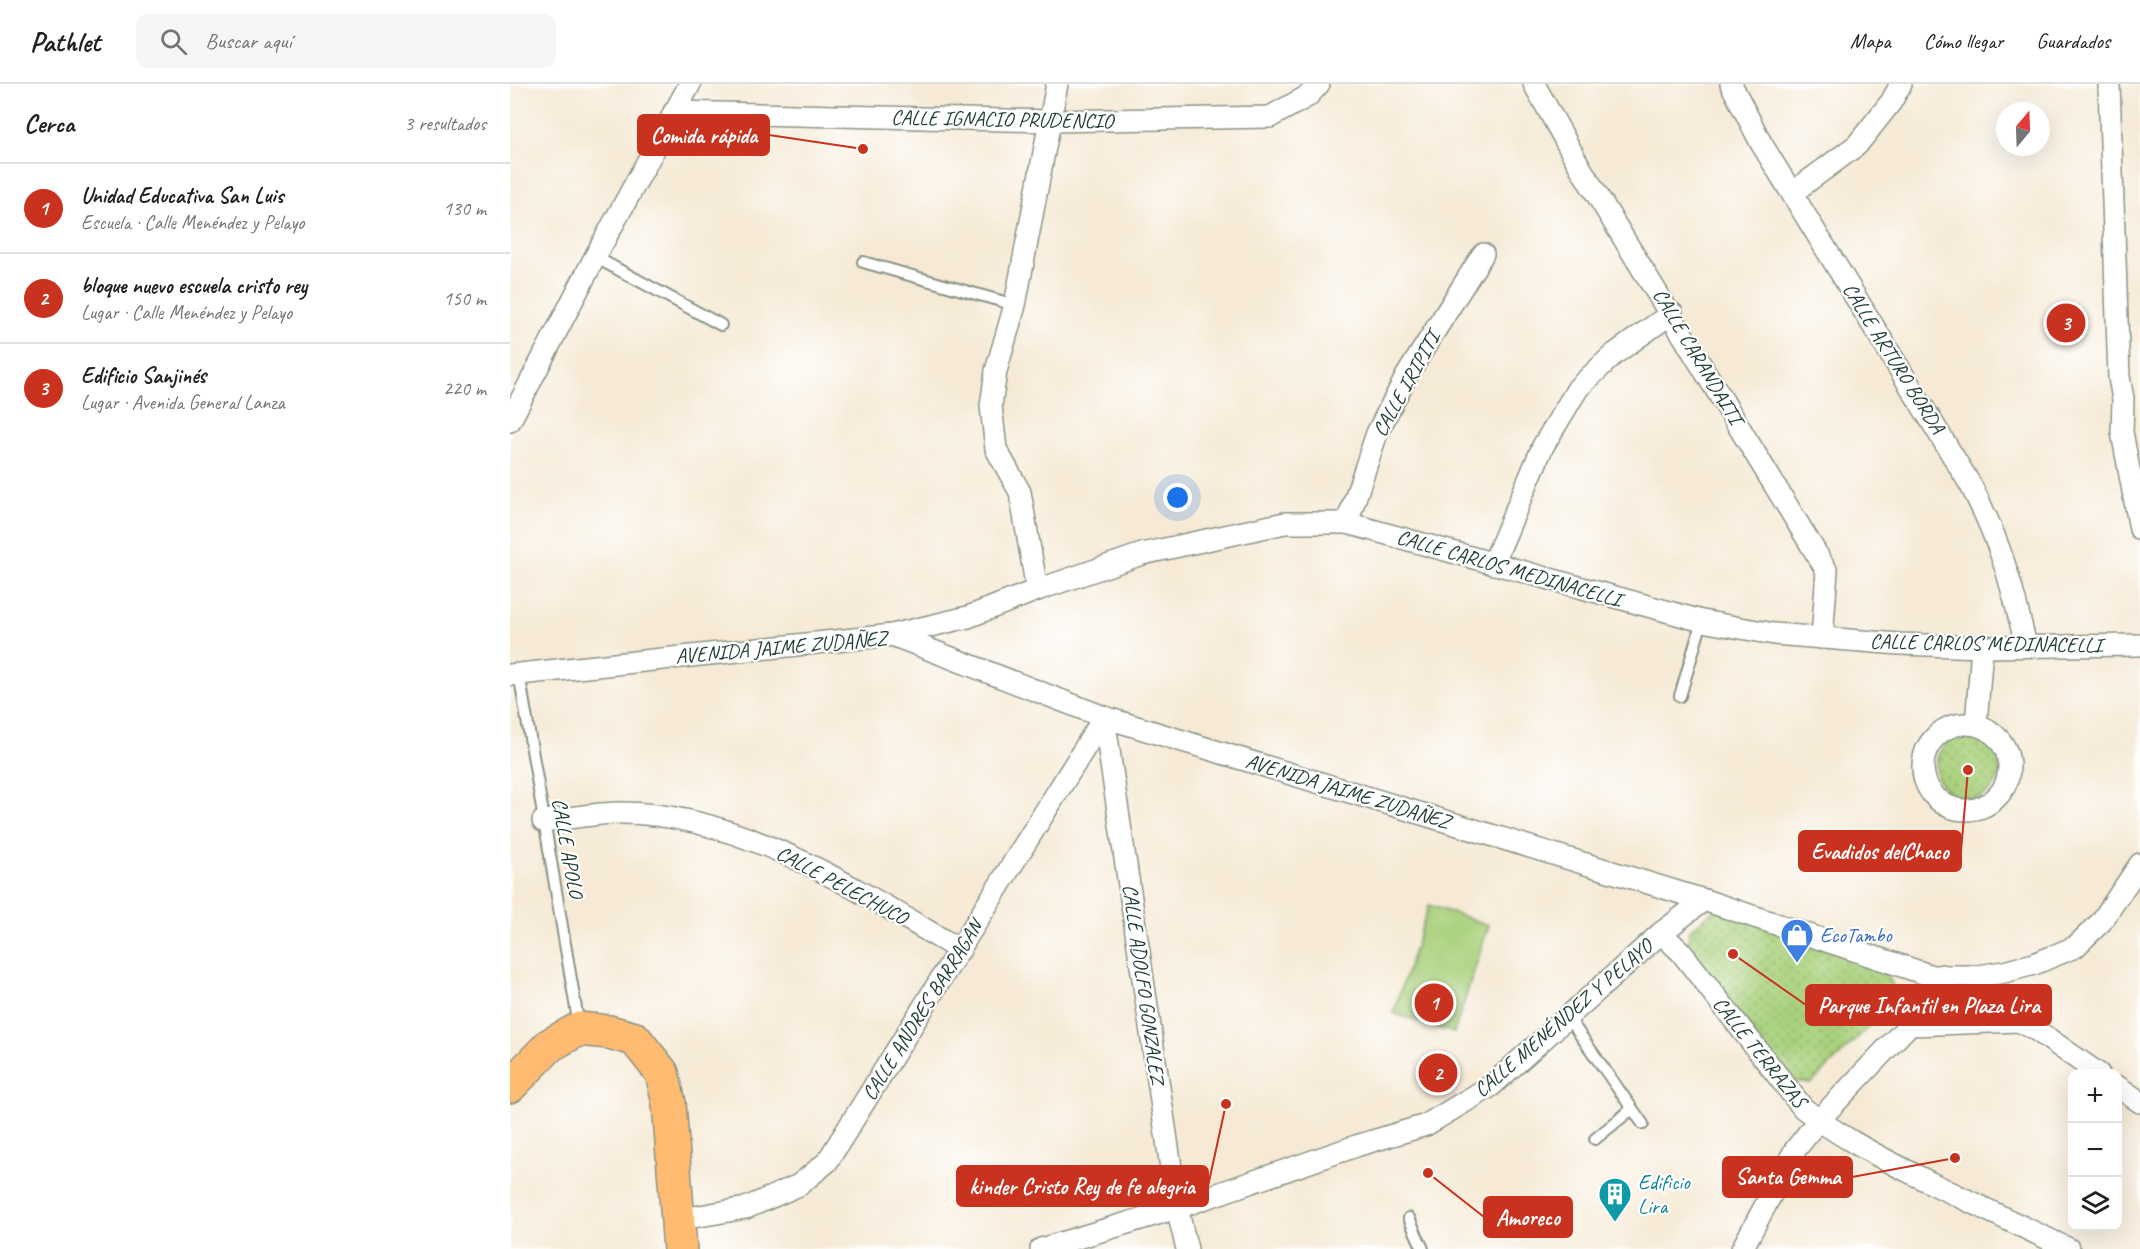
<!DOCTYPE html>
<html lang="es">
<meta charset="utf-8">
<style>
:root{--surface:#fff;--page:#f6f6f6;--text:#202124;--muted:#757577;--line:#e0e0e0;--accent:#c8321e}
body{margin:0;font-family:Caveat,sans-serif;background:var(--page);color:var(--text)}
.controls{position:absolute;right:18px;bottom:18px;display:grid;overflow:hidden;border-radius:12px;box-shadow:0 6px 24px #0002}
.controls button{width:54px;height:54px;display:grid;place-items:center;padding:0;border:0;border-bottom:2px solid var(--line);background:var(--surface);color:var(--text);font:30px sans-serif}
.compass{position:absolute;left:1486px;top:18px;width:54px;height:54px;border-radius:50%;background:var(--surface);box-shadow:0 6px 24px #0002;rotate:19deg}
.you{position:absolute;left:668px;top:414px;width:21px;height:21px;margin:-15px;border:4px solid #fff;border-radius:50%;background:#1a73e8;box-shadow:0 0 0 9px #1a73e833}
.badge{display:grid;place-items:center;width:39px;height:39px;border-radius:50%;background:var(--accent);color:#fff;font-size:20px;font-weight:700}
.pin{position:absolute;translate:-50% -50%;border:3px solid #fff;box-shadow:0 2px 6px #0006}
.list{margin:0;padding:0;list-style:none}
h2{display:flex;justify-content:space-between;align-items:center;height:78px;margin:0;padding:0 24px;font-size:26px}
h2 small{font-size:20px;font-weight:400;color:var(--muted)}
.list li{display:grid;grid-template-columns:39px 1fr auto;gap:18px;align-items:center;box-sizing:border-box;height:90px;padding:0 24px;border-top:2px solid var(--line)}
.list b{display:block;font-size:22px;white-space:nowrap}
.list p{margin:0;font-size:20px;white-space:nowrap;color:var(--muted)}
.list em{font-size:20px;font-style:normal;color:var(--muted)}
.icon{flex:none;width:33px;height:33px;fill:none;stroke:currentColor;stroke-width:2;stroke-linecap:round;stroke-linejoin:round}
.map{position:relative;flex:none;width:1630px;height:1165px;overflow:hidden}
header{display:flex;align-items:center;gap:36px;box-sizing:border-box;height:84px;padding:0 30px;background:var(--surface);border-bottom:2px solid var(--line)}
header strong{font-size:28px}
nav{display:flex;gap:33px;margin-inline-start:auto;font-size:21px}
.search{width:420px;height:54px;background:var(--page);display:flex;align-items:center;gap:15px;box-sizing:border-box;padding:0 21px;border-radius:12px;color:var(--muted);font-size:22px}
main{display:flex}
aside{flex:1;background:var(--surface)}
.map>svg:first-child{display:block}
.grass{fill:url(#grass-dots);stroke:#648658;stroke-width:1.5}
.garden{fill:#a9d07b;stroke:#648658;stroke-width:1.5}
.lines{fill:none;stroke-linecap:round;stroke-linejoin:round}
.service-casing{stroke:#8a9485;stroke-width:14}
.minor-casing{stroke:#8a9485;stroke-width:24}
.primary-casing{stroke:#8a9485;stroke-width:36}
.service{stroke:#fff;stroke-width:10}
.minor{stroke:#fff;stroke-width:21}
.primary{stroke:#ffbb71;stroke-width:33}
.labels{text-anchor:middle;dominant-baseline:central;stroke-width:4.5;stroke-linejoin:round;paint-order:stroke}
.street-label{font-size:21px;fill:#1f3d34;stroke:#fff}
.shop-label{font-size:21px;fill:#366cbe;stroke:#fff;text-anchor:start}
.culture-label{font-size:21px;fill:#0d838f;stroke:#fff;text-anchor:start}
.leader{fill:none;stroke:#c8321e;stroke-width:2}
.callout-dot{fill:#c8321e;stroke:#fff;stroke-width:2}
.callout{fill:#c8321e;stroke:#c8321e;stroke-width:2}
.callout-label{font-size:22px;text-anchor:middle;font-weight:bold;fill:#fff}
</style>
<header>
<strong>Pathlet</strong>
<div class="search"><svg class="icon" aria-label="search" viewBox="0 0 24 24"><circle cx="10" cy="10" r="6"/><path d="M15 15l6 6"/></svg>Buscar aquí</div>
<nav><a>Mapa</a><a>Cómo llegar</a><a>Guardados</a></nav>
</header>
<main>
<aside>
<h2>Cerca<small>3 resultados</small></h2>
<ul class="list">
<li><span class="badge">1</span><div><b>Unidad Educativa San Luis</b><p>Escuela · Calle Menéndez y Pelayo</p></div><em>130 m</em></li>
<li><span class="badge">2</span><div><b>bloque nuevo escuela cristo rey</b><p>Lugar · Calle Menéndez y Pelayo</p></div><em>150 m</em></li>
<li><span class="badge">3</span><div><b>Edificio Sanjinés</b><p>Lugar · Avenida General Lanza</p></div><em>220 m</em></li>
</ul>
</aside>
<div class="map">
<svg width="1630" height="1165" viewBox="0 0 1630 1165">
<defs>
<pattern id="grass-dots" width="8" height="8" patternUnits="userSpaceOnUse" patternTransform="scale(1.5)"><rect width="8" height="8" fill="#a9d07b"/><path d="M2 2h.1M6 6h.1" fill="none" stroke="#89aa66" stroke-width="1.8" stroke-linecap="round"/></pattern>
</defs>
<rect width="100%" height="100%" fill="#fff"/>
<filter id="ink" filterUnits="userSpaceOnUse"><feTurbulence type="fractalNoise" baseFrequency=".0167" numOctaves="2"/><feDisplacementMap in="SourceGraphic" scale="12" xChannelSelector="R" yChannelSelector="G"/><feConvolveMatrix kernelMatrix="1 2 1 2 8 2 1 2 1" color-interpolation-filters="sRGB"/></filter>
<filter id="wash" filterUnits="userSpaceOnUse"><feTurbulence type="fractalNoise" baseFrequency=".008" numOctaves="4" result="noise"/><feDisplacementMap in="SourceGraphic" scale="24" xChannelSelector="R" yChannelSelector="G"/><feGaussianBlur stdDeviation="1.35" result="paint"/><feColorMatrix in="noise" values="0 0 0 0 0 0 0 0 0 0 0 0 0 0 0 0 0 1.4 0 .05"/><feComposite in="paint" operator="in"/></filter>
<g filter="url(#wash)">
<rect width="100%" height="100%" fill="#f6ead6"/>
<g class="grass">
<circle cx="1458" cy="683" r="32"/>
<path d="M1204,826l159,54c16,11 23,18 20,39l-81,80 -23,-2 -101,-137 1,-13z"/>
</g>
<polygon class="garden" points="919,821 979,841 944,949 883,929"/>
</g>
<g filter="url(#ink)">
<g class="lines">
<g class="service-casing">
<g id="service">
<polyline points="85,173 211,241"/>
<polyline points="353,178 505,221"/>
<polyline points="9,589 69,942"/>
<polyline points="1170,612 1192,537"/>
<polyline points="1059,935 1133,1040"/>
<polyline points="1085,1055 1122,1025"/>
<polyline points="899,1134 913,1165"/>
</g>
</g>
<g class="minor-casing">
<g id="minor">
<polyline points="1024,0 1070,83 1317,487 1312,554"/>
<path d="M1221,0l30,59 209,341c30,56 42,101 56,162"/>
<polyline points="1599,0 1609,293 1613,315 1612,348 1630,445"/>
<polyline points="164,28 541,37 760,33 798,12 809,0"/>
<polyline points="1282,109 1347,61 1381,18 1391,0"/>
<polyline points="0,337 85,173 180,0"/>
<polyline points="837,439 867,349 897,291 973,170"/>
<polyline points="983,480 1033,362 1068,304 1103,271 1162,229"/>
<polyline points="527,506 510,408 486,365 481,322 486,287 505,221 547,0"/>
<polyline points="382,551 594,633 1194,816 1422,892 1468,892 1494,888 1524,880 1565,863 1591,838 1630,780"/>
<polyline points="0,591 382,551 458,533 527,506 632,470 775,439 837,439 1192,537 1264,550 1389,560 1472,563 1630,561"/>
<polyline points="594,633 667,1124 677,1165"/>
<circle cx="1456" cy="683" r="43"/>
<polyline points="1466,641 1472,563"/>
<path d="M33,737c25,-2 52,-8 77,-8 119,-1 241,79 340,137"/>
<path d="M1151,849l20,19 122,156c40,32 83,52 128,75 46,22 92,44 138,66"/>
<polyline points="1399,941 1509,937 1523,944 1589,990"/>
<polyline points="1608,1003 1630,1018"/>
<polyline points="166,1136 236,1124 289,1101 317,1078 594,633"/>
<polyline points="531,1165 667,1124 846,1062 916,1041 981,1002 1151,849 1194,816"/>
<polyline points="1232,1165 1285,1066 1308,1037 1399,941 1432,891"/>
</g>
</g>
<g class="primary-casing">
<polyline id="primary" points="0,1002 40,961 69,945 99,948 125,955 152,989 159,1019 170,1165"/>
</g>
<use href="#service" class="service"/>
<use href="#minor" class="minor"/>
<use href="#primary" class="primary"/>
</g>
</g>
<defs>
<g id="shop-pin" transform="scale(1.725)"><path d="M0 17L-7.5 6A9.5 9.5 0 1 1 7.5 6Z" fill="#3f7fe0" stroke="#fff"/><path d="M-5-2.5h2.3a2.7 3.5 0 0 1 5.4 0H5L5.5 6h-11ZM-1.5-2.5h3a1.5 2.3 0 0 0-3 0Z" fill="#fff"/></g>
<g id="building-pin" transform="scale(1.725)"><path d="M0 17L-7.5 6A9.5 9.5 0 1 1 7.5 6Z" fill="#0f9aa8" stroke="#fff"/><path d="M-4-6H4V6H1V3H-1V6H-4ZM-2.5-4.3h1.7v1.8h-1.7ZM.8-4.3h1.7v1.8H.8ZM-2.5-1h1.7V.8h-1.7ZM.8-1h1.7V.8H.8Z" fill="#fff"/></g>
</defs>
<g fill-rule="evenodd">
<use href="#shop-pin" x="1287" y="851"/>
<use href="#building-pin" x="1105" y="1110"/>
</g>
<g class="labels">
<g class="street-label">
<text transform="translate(492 35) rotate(1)">CALLE IGNACIO PRUDENCIO</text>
<text transform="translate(1188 272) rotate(59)">CALLE CARANDAITI</text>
<text transform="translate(1384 274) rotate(58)">CALLE ARTURO BORDA</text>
<text transform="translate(896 300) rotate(-61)">CALLE IRIPITI</text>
<text transform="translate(999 484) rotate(16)">CALLE CARLOS MEDINACELLI</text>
<text transform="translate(1476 559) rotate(1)">CALLE CARLOS MEDINACELLI</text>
<text transform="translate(271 563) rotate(-5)">AVENIDA JAIME ZUDAÑEZ</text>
<text transform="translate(838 707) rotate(17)">AVENIDA JAIME ZUDAÑEZ</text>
<text transform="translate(58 764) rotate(80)">CALLE APOLO</text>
<text transform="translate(332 801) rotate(28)">CALLE PELECHUCO</text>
<text transform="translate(634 900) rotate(82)">CALLE ADOLFO GONZALEZ</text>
<text transform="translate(412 926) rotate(-58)">CALLE ANDRES BARRAGAN</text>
<text transform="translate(1053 934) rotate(-41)">CALLE MENÉNDEZ Y PELAYO</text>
<text transform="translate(1250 968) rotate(51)">CALLE TERRAZAS</text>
</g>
<g class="shop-label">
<text x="1310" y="851">EcoTambo</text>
</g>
<g class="culture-label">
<text x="1128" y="1098">Edificio<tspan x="1128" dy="24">Lira</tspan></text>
</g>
</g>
<path class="leader" d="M353 65L259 51M1458 686L1451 767M1223 870L1296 921M1445 1074L1342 1093M716 1020L698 1102M918 1089L974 1133"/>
<g class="callout-dot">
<circle cx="353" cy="65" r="6"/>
<circle cx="1458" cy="686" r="6"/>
<circle cx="1223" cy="870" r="6"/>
<circle cx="1445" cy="1074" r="6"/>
<circle cx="716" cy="1020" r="6"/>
<circle cx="918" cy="1089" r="6"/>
</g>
<g class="callout">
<rect x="128" y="31" width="131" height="40" rx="6"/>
<rect x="1289" y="747" width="162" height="40" rx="6"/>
<rect x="1296" y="901" width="245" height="40" rx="6"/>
<rect x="1213" y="1073" width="129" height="40" rx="6"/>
<rect x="447" y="1082" width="251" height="40" rx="6"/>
<rect x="974" y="1113" width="88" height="40" rx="6"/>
</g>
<g class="callout-label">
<text x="194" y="59">Comida rápida</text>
<text x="1370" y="775">Evadidos delChaco</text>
<text x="1419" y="929">Parque Infantil en Plaza Lira</text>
<text x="1278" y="1100">Santa Gemma</text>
<text x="572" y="1110">kinder Cristo Rey de fe alegria</text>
<text x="1018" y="1141">Amoreco</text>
</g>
</svg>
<div class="controls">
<button>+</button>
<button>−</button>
<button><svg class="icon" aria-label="layers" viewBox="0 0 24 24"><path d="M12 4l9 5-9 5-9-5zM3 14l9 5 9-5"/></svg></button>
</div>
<svg class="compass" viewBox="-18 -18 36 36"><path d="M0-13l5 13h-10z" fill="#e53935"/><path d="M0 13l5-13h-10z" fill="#757577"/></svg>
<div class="you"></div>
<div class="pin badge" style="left:924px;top:919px">1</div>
<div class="pin badge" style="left:928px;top:989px">2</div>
<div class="pin badge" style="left:1556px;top:239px">3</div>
</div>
</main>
